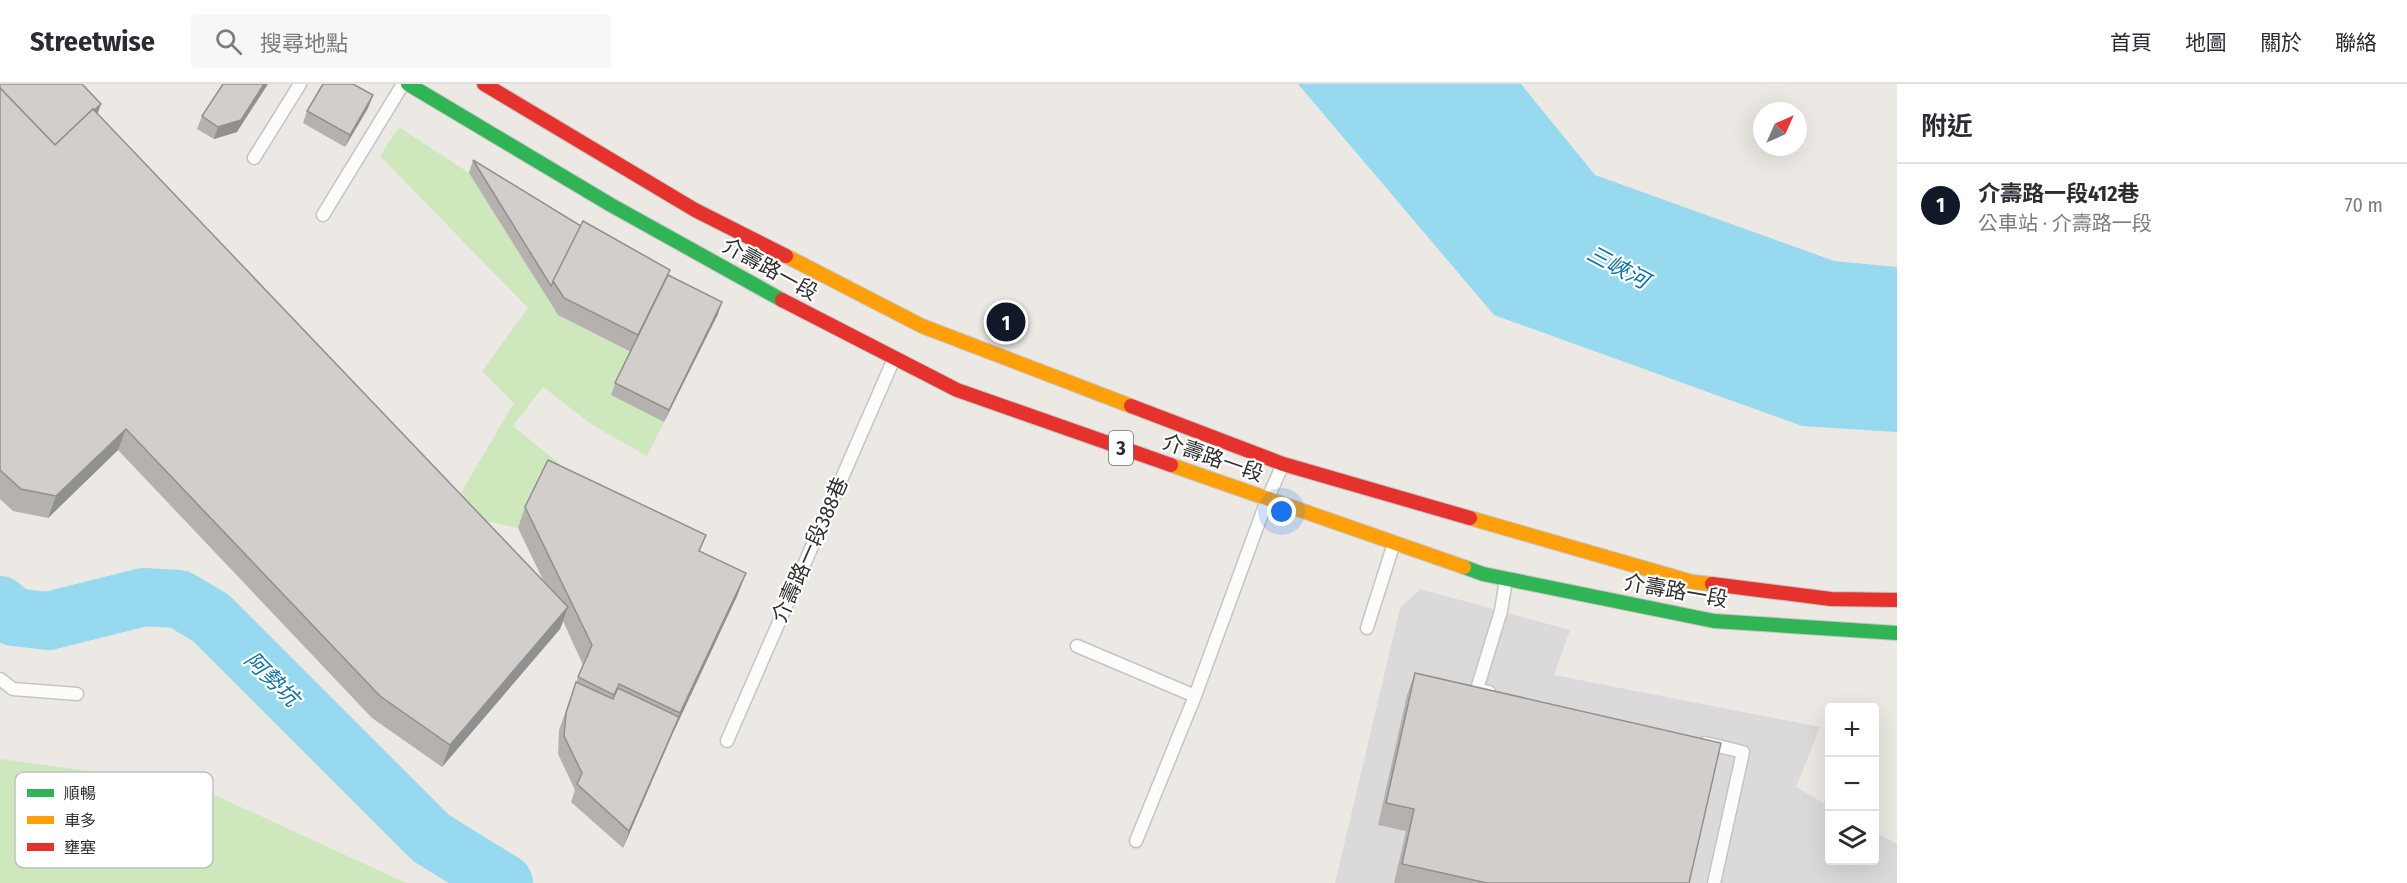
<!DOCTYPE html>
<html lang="zh-TW">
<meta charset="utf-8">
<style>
:root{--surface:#fff;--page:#f7f7f7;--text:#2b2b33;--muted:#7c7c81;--line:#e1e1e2;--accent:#111827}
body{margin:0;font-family:"Fira Sans Condensed","Noto Sans TC",sans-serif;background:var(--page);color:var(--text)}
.controls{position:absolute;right:18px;bottom:18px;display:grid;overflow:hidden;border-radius:6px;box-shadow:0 6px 24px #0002}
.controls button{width:54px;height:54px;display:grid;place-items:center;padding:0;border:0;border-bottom:2px solid var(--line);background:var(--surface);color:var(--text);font:30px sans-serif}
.compass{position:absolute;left:1753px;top:18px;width:54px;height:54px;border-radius:50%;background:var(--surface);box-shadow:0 6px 24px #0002;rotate:45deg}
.you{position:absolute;left:1282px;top:428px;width:21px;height:21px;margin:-15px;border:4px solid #fff;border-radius:50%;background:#1a73e8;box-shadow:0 0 0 9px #1a73e833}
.badge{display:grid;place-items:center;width:39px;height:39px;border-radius:50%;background:var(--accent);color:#fff;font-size:20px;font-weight:700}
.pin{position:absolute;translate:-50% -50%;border:3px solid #fff;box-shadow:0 2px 6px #0006}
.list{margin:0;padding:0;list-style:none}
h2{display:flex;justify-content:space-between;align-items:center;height:78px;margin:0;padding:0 24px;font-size:26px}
h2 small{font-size:20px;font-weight:400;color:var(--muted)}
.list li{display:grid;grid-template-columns:39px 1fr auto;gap:18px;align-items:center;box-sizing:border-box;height:84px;padding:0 24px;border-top:2px solid var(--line)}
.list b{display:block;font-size:22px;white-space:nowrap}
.list p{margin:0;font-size:20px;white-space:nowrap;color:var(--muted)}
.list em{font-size:20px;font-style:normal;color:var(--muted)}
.icon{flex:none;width:33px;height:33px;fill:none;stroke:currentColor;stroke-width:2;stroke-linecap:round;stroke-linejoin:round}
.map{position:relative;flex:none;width:1897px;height:799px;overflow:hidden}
header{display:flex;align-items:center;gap:36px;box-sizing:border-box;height:84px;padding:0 30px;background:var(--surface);border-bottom:2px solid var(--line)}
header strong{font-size:28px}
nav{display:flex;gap:33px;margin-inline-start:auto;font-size:21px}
.search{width:420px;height:54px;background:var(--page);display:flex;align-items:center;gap:15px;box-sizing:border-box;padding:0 21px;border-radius:6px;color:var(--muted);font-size:22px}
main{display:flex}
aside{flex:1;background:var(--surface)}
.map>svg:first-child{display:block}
.industrial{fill:#dcd9db}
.green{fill:#cfe7bd}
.water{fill:#97d9ee}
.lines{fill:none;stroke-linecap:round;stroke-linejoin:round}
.river{stroke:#97d9ee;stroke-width:58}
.lane-casing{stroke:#c5c4c5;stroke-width:15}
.fast-casing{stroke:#c6c5c4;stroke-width:16}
.slow-casing{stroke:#c6c5c4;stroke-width:16}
.jam-casing{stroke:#c6c5c4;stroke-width:16}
.lane{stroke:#fcfcfb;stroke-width:12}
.fast{stroke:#30b455;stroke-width:14}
.slow{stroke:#ff9f0a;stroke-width:14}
.jam{stroke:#e5322d;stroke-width:14}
.wall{fill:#b4b1af}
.shaded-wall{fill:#92908e}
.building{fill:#d1cecb;stroke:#92908e;stroke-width:1.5}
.labels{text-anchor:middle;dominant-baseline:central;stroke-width:4.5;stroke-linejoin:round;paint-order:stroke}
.shield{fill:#fff;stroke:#6d6d6d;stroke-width:1.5}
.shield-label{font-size:20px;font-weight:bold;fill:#2e2e2e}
.street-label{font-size:21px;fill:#2e2e2e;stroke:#fff}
.water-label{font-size:22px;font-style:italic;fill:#0b72a5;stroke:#fff}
.key{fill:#fff;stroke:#c0c0c0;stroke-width:1.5}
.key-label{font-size:16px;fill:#2e2e2e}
</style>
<header>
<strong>Streetwise</strong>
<div class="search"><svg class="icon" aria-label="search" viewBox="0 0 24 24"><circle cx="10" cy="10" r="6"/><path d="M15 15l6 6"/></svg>搜尋地點</div>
<nav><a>首頁</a><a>地圖</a><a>關於</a><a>聯絡</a></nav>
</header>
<main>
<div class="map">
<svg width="1897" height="799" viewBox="0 0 1897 799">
<rect width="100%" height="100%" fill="#ece8e4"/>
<polygon class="industrial" points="1420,505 1570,546 1554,591 1820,643 1796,703 1829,722 1830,776 1874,776 1875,748 1897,760 1897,799 1335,799 1400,524"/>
<g class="green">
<polygon points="399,43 469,89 558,231 632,269 611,311 664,338 647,372 594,342 543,303 513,342 560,380 540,398 518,444 487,437 460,410 514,319 482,287 528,224 380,72"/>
<polygon points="0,675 193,701 406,799 0,799"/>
</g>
<polygon class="water" points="1298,0 1521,0 1595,91 1834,177 1897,183 1897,348 1802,342 1494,231"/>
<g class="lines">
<polyline class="river" points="0,521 14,533 48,537 144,513 179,515 211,534 431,754 504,799"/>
<g class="lane-casing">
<g id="lane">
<polyline points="254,74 300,0"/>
<polyline points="323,131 403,0"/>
<polyline points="1367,544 1394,459"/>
<polyline points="1077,562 1195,612 1267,416 1283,380"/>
<polyline points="0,595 13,605 77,610"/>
<polyline points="1489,608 1477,605 1501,527 1506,495"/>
<polyline points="727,657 893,277"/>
<polyline points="1705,659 1743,668 1714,799"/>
<polyline points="1136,757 1195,612"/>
</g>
</g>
<g class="fast-casing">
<g id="fast">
<polyline points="408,0 611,121 782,216"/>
<polyline points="1464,483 1483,490 1714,537 1897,549"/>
</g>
</g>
<g class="slow-casing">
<g id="slow">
<polyline points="786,172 922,242 1131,322"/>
<polyline points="1171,381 1464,483"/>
<polyline points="1470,434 1692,498 1712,500"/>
</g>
</g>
<g class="jam-casing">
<g id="jam">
<polyline points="484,0 695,126 786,172"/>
<polyline points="782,216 957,306 1171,381"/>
<polyline points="1131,322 1283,380 1470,434"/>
<polyline points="1712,500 1831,515 1897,516"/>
</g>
</g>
<use href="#lane" class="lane"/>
<use href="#fast" class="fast"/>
<use href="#slow" class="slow"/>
<use href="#jam" class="jam"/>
</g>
<g class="wall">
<polygon points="0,0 97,30 544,498 518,444 525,423 701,467 738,510 672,651 623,764 571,718 575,706 558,670 559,646 578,593 583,581 563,537 560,545 442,683 372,634 118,366 48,434 13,427 0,415"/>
<polygon points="373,11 368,24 345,63 303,39 307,27"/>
<polygon points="202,32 237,48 214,55 197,45"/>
<polygon points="473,76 581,142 668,191 718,230 664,338 611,311 615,299 631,268 558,231 469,89"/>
<polygon points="1415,589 1689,799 1394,799 1406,747 1378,741 1407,611"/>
</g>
<g class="shaded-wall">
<polygon points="264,0 268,0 237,48 214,55 218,43"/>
<polygon points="373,11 368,24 345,63 350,51"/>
<polygon points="101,20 95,37 54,66"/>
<polygon points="722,218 718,230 664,338 669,326"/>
<polygon points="126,345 118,366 48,434 56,412"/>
<polygon points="746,489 738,510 672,651 623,764 629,747 680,629"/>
<polygon points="568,523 560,545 442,683 450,661"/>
</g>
<g class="building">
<polygon points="0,0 82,0 101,20 94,26 93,25 55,61 0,4"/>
<polygon points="223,0 264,0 241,36 218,43 202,32"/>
<polygon points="323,0 353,0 373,11 350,51 307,27"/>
<polygon points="0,4 55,61 93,25 568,523 450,661 380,612 126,345 56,412 21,405 0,386"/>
<polygon points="473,76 581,142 551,202"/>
<polygon points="583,137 670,186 638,251 564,214 553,197"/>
<polygon points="668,191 722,218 669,326 615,299"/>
<polygon points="548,376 706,451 699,467 746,489 680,629 619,600 614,611 578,593 592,561 525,423"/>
<polygon points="1415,589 1721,659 1689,799 1487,799 1402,780 1414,725 1386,719"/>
<polygon points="576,598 613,615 618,604 679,633 629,747 577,700 582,689 564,652 566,629"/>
</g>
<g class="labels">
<rect class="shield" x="1109" y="347" width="24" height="34" rx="4.5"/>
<g class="shield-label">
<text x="1121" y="364">3</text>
</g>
<g class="street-label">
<text transform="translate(770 185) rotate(29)">介壽路一段</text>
<text transform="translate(1213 374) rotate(19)">介壽路一段</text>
<text transform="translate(810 466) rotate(-66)">介壽路一段388巷</text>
<text transform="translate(1676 507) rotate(10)">介壽路一段</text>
</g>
<g class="water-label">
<text transform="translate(1618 183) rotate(28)">三峽河</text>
<text transform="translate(272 595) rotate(45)">阿勢坑</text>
</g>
</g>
<rect x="15" y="688" width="198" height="96" rx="9" class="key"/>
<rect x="27" y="705" width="27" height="8" fill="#30b455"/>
<rect x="27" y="732" width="27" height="8" fill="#ff9f0a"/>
<rect x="27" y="759" width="27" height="8" fill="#e5322d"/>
<g class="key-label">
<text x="64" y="715">順暢</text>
<text x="64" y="742">車多</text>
<text x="64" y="769">壅塞</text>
</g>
</svg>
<div class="controls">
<button>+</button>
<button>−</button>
<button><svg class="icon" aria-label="layers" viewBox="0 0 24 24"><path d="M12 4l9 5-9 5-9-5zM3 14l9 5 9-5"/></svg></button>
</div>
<svg class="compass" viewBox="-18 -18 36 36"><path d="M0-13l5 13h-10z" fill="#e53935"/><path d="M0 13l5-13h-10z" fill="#7c7c81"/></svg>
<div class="you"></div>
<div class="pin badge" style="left:1006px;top:238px">1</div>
</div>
<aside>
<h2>附近<small></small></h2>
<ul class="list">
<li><span class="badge">1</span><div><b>介壽路一段412巷</b><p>公車站 · 介壽路一段</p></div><em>70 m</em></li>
</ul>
</aside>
</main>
